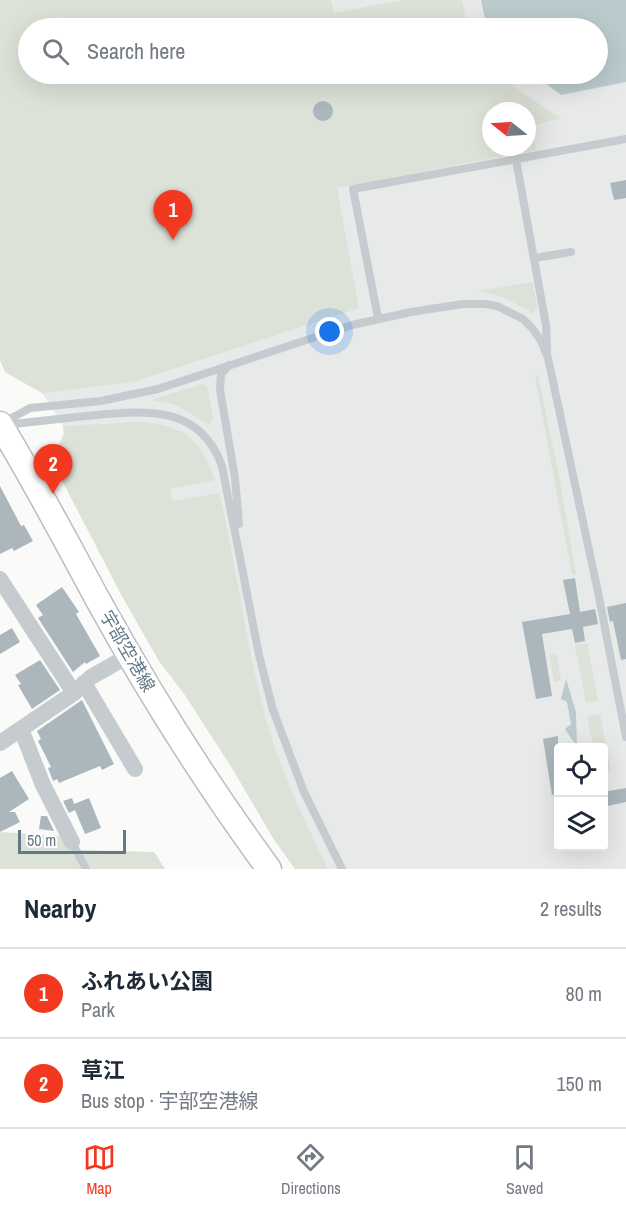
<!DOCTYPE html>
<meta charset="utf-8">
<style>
:root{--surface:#fff;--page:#f6f6f7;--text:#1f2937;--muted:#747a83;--line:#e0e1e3;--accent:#f2381f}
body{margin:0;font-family:"Archivo Narrow","Noto Sans JP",sans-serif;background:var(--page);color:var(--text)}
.controls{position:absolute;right:18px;bottom:18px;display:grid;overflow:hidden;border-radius:6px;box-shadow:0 6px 24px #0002}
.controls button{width:54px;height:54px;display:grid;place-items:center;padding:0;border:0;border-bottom:2px solid var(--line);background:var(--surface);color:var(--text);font:30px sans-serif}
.compass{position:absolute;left:482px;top:102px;width:54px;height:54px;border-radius:50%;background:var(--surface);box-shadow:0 6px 24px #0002;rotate:287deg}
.scale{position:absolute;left:18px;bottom:15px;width:108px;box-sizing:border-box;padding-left:6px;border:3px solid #627a85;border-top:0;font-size:16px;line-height:21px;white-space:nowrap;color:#627a85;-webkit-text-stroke:4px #fff;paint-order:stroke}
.you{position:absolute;left:330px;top:332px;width:21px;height:21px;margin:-15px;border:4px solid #fff;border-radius:50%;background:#1a73e8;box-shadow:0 0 0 9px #1a73e833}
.badge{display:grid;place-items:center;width:39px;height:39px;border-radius:50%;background:var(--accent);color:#fff;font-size:20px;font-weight:700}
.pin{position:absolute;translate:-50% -50px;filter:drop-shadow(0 2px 3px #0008)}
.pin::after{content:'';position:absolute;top:32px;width:21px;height:18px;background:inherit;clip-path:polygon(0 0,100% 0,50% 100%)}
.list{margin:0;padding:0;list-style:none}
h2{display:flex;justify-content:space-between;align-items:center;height:78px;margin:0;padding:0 24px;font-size:26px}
h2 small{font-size:20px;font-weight:400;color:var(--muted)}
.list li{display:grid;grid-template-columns:39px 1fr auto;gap:18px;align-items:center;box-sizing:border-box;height:90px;padding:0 24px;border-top:2px solid var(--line)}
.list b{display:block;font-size:22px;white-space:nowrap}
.list p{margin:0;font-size:20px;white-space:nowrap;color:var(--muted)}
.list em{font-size:20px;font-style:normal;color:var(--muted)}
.icon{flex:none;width:33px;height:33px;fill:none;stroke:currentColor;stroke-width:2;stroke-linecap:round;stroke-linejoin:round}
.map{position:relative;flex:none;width:626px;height:869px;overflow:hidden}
.search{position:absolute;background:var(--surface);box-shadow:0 6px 24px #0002;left:18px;right:18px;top:18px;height:66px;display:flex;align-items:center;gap:15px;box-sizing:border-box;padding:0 21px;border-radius:33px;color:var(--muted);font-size:22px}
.sheet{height:258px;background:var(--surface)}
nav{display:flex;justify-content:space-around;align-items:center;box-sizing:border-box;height:84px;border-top:2px solid var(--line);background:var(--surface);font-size:16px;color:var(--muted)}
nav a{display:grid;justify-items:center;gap:3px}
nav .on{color:var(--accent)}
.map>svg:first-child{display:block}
.built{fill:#e8eae9;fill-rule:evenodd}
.green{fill:#dde2d8;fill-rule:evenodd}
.water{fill:#bbcbcd}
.building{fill:#abb7bc}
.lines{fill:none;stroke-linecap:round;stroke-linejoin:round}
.secondary-casing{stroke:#b7bfc3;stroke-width:27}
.service{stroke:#c5cbce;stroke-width:8}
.minor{stroke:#c5cbce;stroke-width:16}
.secondary{stroke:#fff;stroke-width:24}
.labels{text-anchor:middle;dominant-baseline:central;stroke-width:6;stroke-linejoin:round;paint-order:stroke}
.street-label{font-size:18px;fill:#627a85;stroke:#fff}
</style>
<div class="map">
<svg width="626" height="869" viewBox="0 0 626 869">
<rect width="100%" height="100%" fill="#fafaf8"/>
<path class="built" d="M0,0h626v869h-331l-22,-31 -41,-70 -47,-73 -26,-34 -37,-65 -71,-137 13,-25 -1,-8 -21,-33 -37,-21 -5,-12zM28,28h570v46h-570zM491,111h36v36h-36zM558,748h46v98h-46z"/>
<g class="green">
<path d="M0,0h331l3,13 67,-13h61l6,28h-440v46h467l65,44 -28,8 4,24 -199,38 22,120 -226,74 -91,11 -37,-21 -5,-12zM491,111h36v36h-36z"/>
<polygon points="532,282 538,308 533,313 502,297 485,292 473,292"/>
<polygon points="538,375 559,476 576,574 572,575 535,376"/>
<path d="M203,384l4,2 6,32 -3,7c-23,-11 -26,-22 -56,-24l-1,-2z"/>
<path d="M140,422c43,3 61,17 75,58l-45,9 2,12 47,-8c19,77 27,156 49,233 14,50 38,96 60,143h-33l-22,-31 -41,-70 -47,-73 -26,-34 -37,-65 -71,-137 13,-25 -1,-8z"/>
<polygon points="587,643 598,700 586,703 575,645"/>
<polygon points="557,654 561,680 554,682 549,655"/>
<polygon points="600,714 611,770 604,772 604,748 593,747 587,716"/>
<polygon points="0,832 64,836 81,850 154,852 165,869 0,869"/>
</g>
<g class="water">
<polygon points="481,0 626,0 626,82 561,95 533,74 598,74 598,28 487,28"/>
<polygon points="566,679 576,712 577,747 565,729 571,724 567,702 561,699"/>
</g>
<g class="building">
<circle cx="323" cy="111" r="10"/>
<polygon points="626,180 626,198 614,200 610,183"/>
<polygon points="0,486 21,526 24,525 33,541 14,551 12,548 0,554"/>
<polygon points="575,578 580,612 595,609 598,624 583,627 585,641 575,643 572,629 542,634 552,696 536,699 522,622 570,614 563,580"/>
<polygon points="62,587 79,612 76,614 100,656 86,664 85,662 73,672 38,618 43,615 36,605"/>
<polygon points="626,603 626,659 621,660 613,621 610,622 607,607"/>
<polygon points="12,628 20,642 0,654 0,635"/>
<polygon points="40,660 60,690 32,709 18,685 21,684 15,675"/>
<polygon points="82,700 114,764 102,770 100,766 59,783 57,779 53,781 48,768 51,767 38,741 41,739 37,731"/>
<polygon points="558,736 558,794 552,795 543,739"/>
<polygon points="12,771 29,799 9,812 15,812 20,822 0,832 0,778"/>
<polygon points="626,788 626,802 603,807 603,792"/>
<polygon points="72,798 74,804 89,798 101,828 85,834 75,810 69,813 63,801"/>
<polygon points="41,816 47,816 54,831 39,829"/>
</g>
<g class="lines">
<g class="secondary-casing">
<path id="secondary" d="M0,424c35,58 66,117 98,176 51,93 108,183 171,269"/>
</g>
<g class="service">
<polyline points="516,160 546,325 547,352"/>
<polyline points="534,258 571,252"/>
<polyline points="378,318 353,189 626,139"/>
<polyline points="229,365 221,374 220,390 235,478 239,524"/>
<polyline points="1,424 30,408 101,401 158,389 352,325 411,312 463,304 485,304 497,306 523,319 532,328 541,341 548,358 598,592 626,737"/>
<path d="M4,425c27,-3 54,-6 82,-9 55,-5 113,-14 136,50l37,189 14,55 31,82 38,77"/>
<polyline points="72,842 86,869"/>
</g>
<g class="minor">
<polyline points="0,579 74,693"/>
<polyline points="84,683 135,769"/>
<polyline points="21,729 43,785 72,842"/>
<polyline points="0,743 74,693 91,677 130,655"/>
</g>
<use href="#secondary" class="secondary"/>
</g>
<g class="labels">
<g class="street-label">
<text transform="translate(128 651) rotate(60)">宇部空港線</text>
</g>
</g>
</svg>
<div class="controls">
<button><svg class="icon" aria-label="locate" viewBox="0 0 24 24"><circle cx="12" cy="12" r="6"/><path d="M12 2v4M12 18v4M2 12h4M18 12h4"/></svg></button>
<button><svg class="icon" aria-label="layers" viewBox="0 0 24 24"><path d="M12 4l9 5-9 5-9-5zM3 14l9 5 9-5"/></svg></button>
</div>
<svg class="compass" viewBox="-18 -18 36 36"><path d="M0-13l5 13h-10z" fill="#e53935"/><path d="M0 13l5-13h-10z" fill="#747a83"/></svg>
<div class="scale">50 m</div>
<div class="you"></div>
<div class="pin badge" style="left:173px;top:240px">1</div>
<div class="pin badge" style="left:53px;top:494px">2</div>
<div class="search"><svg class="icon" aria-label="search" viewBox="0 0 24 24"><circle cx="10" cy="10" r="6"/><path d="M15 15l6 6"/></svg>Search here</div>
</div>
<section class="sheet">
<h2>Nearby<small>2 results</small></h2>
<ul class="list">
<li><span class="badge">1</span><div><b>ふれあい公園</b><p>Park</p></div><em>80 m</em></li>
<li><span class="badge">2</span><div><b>草江</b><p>Bus stop · 宇部空港線</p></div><em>150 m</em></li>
</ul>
</section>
<nav>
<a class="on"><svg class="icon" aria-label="map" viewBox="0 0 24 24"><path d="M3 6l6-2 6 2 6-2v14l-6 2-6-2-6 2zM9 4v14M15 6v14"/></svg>Map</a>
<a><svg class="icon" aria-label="directions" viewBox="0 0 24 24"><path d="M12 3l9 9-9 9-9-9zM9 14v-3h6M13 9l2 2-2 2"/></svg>Directions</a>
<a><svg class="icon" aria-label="saved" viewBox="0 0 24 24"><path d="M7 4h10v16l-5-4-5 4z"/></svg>Saved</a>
</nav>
